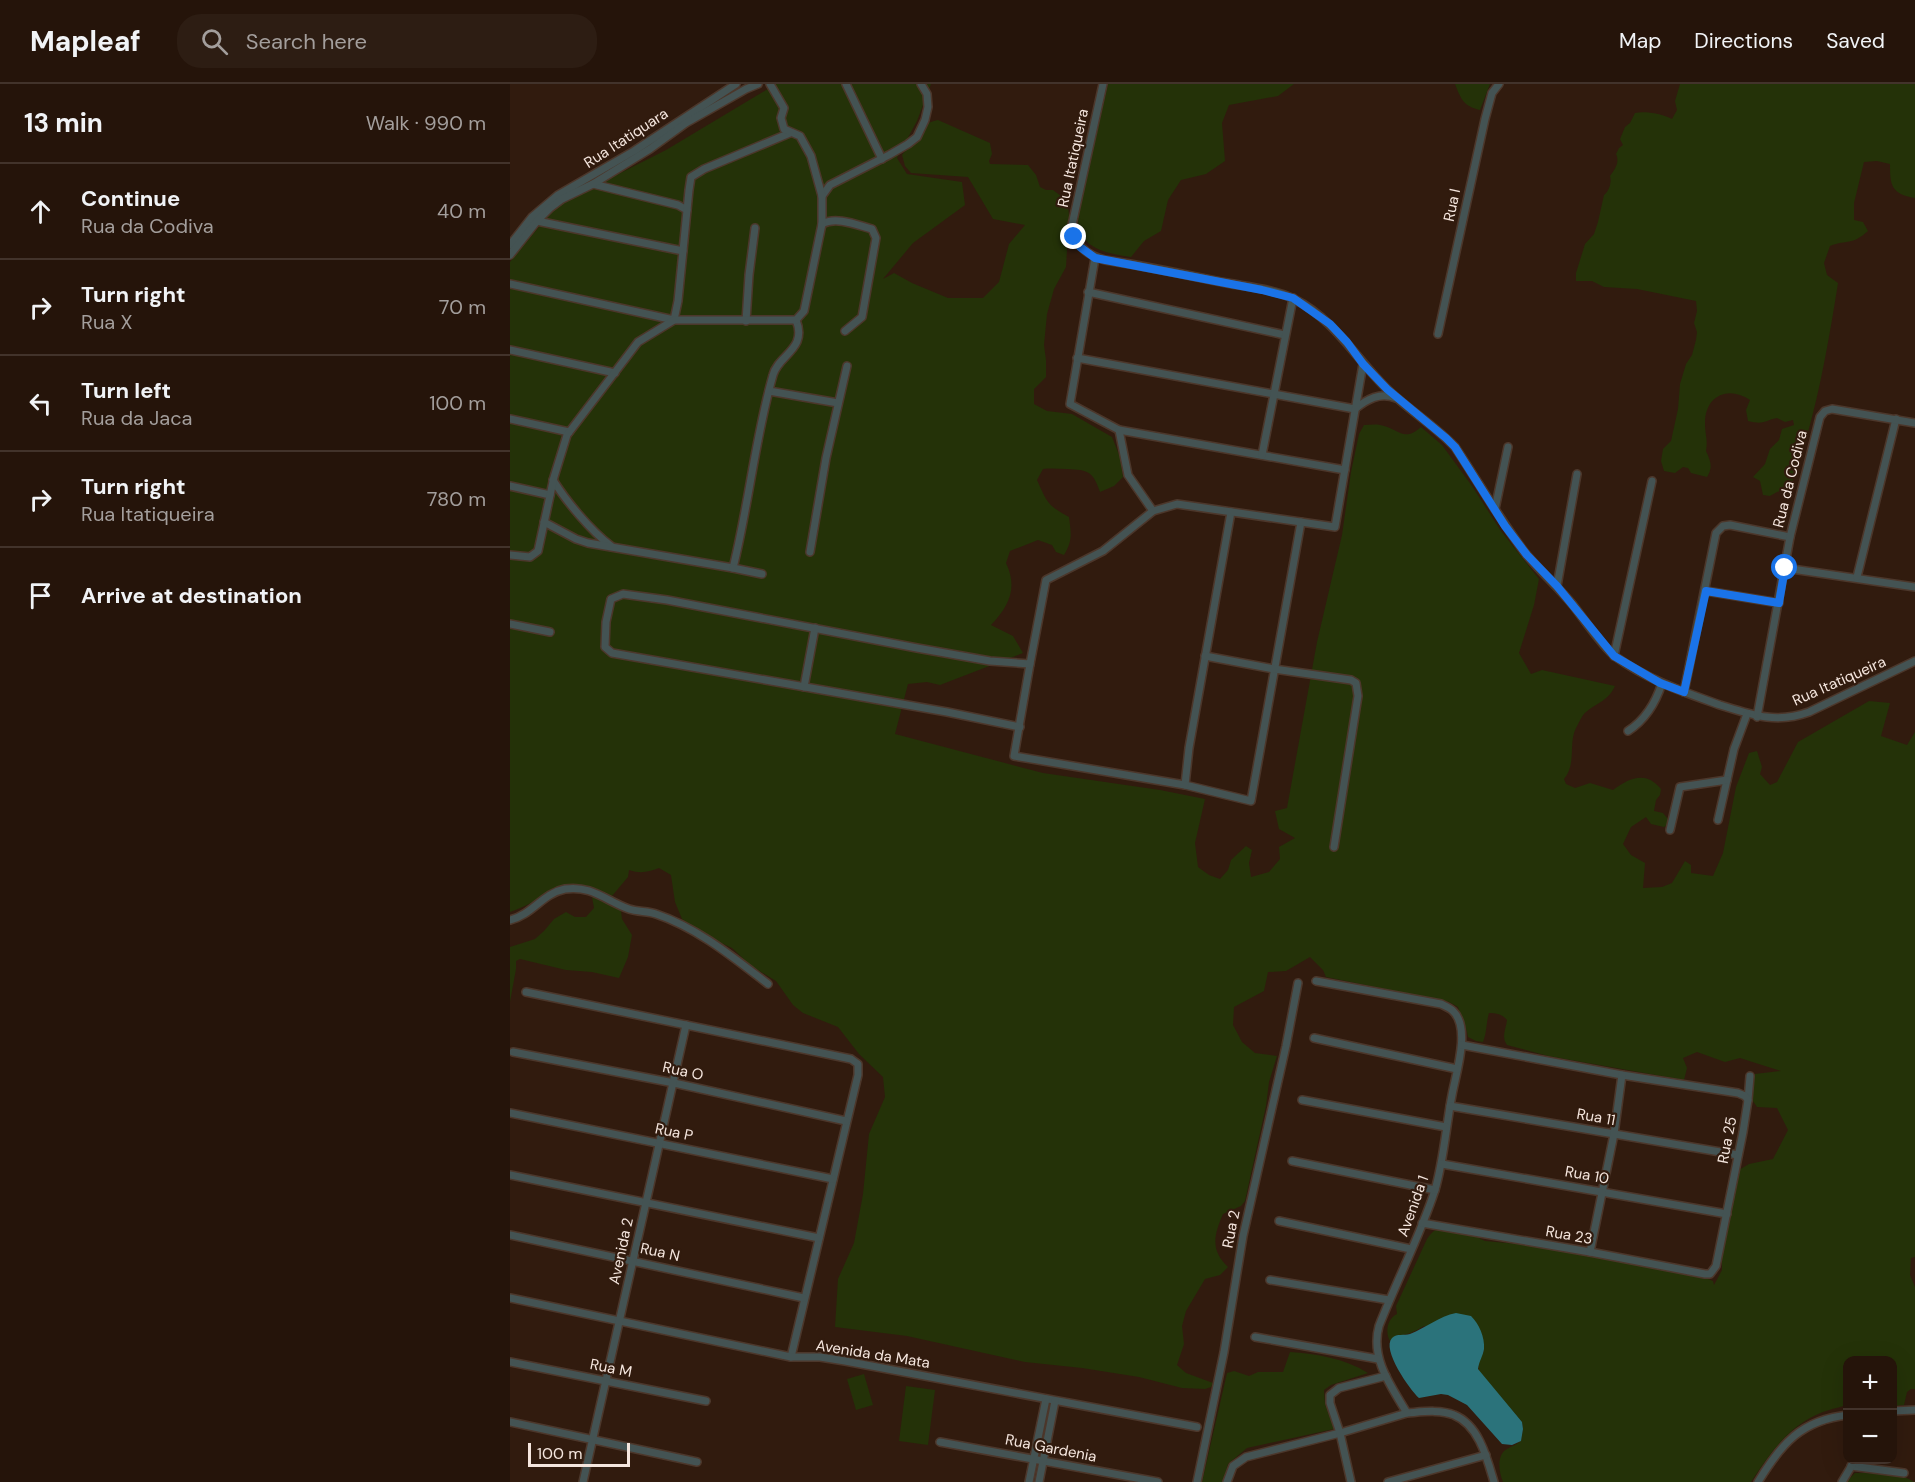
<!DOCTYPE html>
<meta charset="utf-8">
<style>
:root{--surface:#25140a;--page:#2d1d13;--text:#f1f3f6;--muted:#a39e9c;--line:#42332b}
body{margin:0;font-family:"DM Sans",sans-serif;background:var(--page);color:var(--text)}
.controls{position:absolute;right:18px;bottom:18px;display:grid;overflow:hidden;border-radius:12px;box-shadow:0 6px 24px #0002}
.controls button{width:54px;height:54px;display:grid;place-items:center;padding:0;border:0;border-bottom:2px solid var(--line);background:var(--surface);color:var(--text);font:30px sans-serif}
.scale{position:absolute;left:18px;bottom:15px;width:102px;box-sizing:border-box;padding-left:6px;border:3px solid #f5e6de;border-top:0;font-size:16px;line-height:21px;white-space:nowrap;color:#f5e6de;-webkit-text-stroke:4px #311b0e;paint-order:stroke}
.stop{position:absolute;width:18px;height:18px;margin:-14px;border:4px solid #1a73e8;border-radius:50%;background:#fff}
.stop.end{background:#1a73e8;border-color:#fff;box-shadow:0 2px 6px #0008}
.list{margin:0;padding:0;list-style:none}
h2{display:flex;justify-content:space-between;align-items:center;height:78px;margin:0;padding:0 24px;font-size:26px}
h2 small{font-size:20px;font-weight:400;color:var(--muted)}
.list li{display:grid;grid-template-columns:39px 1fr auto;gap:18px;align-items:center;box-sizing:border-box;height:96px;padding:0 24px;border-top:2px solid var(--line)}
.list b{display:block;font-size:22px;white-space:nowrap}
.list p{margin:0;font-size:20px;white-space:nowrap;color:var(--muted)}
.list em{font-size:20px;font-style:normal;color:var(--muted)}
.icon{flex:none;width:33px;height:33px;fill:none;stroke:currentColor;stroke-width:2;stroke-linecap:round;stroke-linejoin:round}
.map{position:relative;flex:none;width:1405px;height:1398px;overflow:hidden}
header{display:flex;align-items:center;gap:36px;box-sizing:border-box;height:84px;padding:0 30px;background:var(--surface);border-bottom:2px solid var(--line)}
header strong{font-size:28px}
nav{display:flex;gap:33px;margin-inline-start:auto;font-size:21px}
.search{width:420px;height:54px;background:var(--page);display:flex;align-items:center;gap:15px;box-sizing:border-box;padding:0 21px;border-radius:24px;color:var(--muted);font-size:22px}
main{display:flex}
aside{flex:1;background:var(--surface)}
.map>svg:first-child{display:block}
.green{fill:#243208}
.water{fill:#2b737b}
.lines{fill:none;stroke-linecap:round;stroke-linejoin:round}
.minor-casing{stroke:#4c372b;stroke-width:10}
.minor{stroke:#445353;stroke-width:7}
.route{stroke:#1a73e8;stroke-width:8}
.labels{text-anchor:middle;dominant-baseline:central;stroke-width:4.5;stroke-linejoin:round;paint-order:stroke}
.street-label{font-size:15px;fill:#f5e6de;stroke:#311b0e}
</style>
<header>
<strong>Mapleaf</strong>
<div class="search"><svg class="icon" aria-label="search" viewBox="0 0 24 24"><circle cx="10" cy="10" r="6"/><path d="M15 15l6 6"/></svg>Search here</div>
<nav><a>Map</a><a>Directions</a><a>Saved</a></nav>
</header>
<main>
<aside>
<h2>13 min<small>Walk · 990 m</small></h2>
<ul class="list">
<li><svg class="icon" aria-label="ahead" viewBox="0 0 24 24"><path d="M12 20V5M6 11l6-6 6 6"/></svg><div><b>Continue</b><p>Rua da Codiva</p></div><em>40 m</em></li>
<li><svg class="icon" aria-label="right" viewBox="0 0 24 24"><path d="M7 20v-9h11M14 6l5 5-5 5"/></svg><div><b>Turn right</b><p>Rua X</p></div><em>70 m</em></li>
<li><svg class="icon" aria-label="left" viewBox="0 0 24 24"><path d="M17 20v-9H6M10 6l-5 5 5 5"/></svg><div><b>Turn left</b><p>Rua da Jaca</p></div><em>100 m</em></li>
<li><svg class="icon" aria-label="right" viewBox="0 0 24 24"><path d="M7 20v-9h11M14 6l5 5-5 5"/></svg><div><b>Turn right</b><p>Rua Itatiqueira</p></div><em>780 m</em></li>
<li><svg class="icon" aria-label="arrive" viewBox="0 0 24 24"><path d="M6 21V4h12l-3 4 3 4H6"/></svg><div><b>Arrive at destination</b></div></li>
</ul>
</aside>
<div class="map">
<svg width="1405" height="1398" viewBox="0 0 1405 1398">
<rect width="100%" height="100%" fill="#311b0e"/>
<g class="green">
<path d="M266,0h155l-14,37 -20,37 10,16 55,8 3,23 -52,38 -30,36 11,-6 18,10 36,15h35l16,-16 10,-38 16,-19 -32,-6 -25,-42 -57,-4 -6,-7 -3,-11c6,-8 10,-8 16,-14 10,-9 2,-18 20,-21l52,23 2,11 -3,7 1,3 38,1 8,10 4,12 6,3h7l8,6 7,9 1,11 -3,51 -12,22 -7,25 -3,31 2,15v17l-12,12v15l13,7 25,3 40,23 8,20 3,20 -9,9 -14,6c-7,-21 -12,-22 -33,-23 -8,0 -15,-1 -24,0l-6,11c10,22 10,25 32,37 2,16 4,23 -5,38l-8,-3 -4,-7 -14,-5 -28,11 -4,12c12,25 3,43 -15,62l22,11 10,17 -83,32 -13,-3 -19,2 -13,50 148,39 117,17 45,9 -10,44 3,24 11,8 11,4 8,-9 3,-10 15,-14 6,4 -3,13 2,14 18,-5 11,-13 -1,-12 16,-9 -16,-9 -4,-18 12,-3 30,-166 25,-107 9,-63 8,-38 5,-9c5,0 11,-1 16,0 18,3 23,18 41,2l21,18 30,41 29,45 38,48 -5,26 -15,48 12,21 11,-4 73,16c-6,14 -18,17 -29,26 -4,3 -7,11 -10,16 -8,16 1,35 -12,51l2,5 9,4 15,-5 23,7c16,-12 33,-20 48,-1l-1,6 -4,5 -2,11 9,2 5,6v5l-4,3 -13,-3 -5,-7 -15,10 -8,17 8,11 14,8 -2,25 19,-1 10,-4 13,-22 6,4v8l22,3 10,-23 13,-66 13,-34 8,-2 5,16 -2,7 10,11 7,-3 21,-40 71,-41 21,2 -9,33 26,9 8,-13v525l-4,1 -1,17 5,12v102h-4l-4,3 -3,13 -11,1 -1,-46h-44l-1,45c-10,3 -21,5 -31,10 -30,14 -47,40 -65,67h-248c-4,-10 -7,-27 4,-33 5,-3 9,-4 14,-8l2,-12 -1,-7 -42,-49c-4,-8 0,-15 4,-22l-60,-25c-10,6 -17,9 -28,10l-6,5c-5,-9 -3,-22 7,-27l-1,-8 31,-67c2,-3 4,-6 7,-8 7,-4 35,1 43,5 2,2 5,4 8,5l43,4 48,8 132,26 5,2 1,4 8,-15v-16l17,-84 10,-6 24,-5 15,-29 -11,-22 -20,-1 -6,-9 4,-24 26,-3 -41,-13 -15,4 -28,-10 -14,6 4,10 -3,12 -136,-24 -41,-11c-6,-8 -1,-16 0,-25 -5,-6 -11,-7 -18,-7 -3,10 -2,19 -6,29l-7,-1 -8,-4c-1,-10 -7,-19 -10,-30l-9,-5 -123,-25 -3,-7 -13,-13 -24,14 -18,1 -4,19 -30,16 -1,18 9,17 13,11 22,3 -8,26 -3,24 -21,95 -4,5 -18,8c-9,21 -13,36 5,53l-8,8 -15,4 -19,32 -4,15 2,18 -7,21 9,8 27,10 -2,4 -6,2 -23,-1 -43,-11 -57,-9 -57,-6 -118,-26 -72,-9 3,-48 16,-36 9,-49 6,-60 16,-37 -2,-20 -24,-23 -21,-27 -35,-14 -10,-8 -17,-24 -25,-15 -19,-18 -26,-12 -24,-17 -7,-17 -4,-27 -12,-7c-11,4 -18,6 -30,2l-1,7 -16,19c-58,-28 -54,0 -102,16v-650l47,-57 109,-55z"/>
<path d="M598,0h186l-16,12 -49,9 -7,18 3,38 -19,13 -25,6 -13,20 -7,31 -17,10 -13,16c-26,-4 -55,-9 -53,-42z"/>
<path d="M945,0h35l-10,26c-17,-4 -19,-11 -25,-26z"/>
<path d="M1170,0h235v114c-24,-4 -25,-13 -25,-34l-13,-3 -13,1 -10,41v17l9,2 5,9c-17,15 -20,8 -38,15l-6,17 3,12 11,8c-11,69 -23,139 -48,205l-13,4 -7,4 -7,-1 -3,-14 -7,-4 12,-13 5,-15 9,-9 3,-11 12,-4 -1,-5 -8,2 -8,-4c-14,3 -13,7 -29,3l-2,-11 4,-10c-22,-15 -45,-4 -45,23 0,12 3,16 1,28 5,11 7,16 1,26l-16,-4 -3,-5 -5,-1 -8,6 -11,-2 -3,-10 2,-12 8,-8 7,-32 2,-25 6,-20 6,-9 4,-15 1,-8 -3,-9 3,-12 -1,-10 -59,-12 -33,-2 -12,-6h-16v-8l9,-29 9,-10 4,-12 6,-27c5,-4 8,-13 6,-19 5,-7 10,-14 6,-22l3,-6 4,-3 -3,-6 5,-12 5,-4 5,-10c11,-2 27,1 37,6l5,-9 -2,-9z"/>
<polygon points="88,812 111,827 112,835 122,851 118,873 109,894 82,888 56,886 10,875 6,877 6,885 0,918 0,863 25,855 34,847 44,835 56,828 65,833 76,833 84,824 82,813"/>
<path d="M780,1268c27,2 54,6 78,21l-37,12 -7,5 1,14 9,25 -87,19 -19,16 -5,18h-21l25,-109 7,-2 15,5 9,-4h25z"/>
<polygon points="354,1290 363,1321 346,1326 337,1295"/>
<polygon points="396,1302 425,1306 418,1361 389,1357"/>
<path d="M1345,1389c15,0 48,0 59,9h-68z"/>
</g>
<path class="water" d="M946,1229l15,3c8,8 14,21 13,33 -1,7 -5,12 -6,20l44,53 1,7 -2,12 -9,4 -10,-1 -35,-39 -19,-10 -7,-1 -22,4c-9,-8 -38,-49 -27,-60 5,-5 12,-2 18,-4 16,-6 29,-18 46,-21z"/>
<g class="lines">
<g class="minor-casing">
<g id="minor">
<polyline points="336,0 372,75"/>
<path d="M593,0l-31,141c3,20 14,30 33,35 41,6 81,15 122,23 21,4 47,6 67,16 40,20 61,58 91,88 22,22 49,38 70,60 24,36 45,73 71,107 15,18 32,33 47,51 10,13 31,44 43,52 32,23 68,35 104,48 32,10 56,19 89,7l106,-51"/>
<polyline points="83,100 168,121 177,126"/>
<polyline points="312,112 320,101 379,71 398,60 407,53 415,36 418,23 417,10 411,0"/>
<polyline points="27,137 173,167"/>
<path d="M312,140c14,-8 35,1 50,5l4,9 -14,79 -17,14"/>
<polyline points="0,161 22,133 48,111 124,67 226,0"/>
<polyline points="0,171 27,137 40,124 52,115 83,100 140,65 176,39 236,5 248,0"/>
<polyline points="585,174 560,320 609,346 835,386"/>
<polyline points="0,200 164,236 168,217 179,106 181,93 194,85 280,49"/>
<polyline points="578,208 775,251"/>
<polyline points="236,237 239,191 245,144"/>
<polyline points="928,250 975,35 982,9 989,0"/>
<polyline points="0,266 105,289"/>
<path d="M567,274l278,51c12,-10 25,-17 41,-11"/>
<polyline points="259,307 328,319"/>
<polyline points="0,335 59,348"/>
<polyline points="609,346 618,391 643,427"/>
<polyline points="752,371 783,214"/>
<path d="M43,396c13,21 38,51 58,66"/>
<polyline points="0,402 40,411"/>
<polyline points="985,425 998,363"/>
<polyline points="721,428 679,664 675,701 741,717 791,438"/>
<path d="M34,438l32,17 12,4 145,25c16,-64 22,-130 40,-193 5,-20 35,-26 23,-55"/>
<polyline points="300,468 316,374 337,282"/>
<polyline points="0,471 20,473 28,467 44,393 57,351 128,258 164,236 286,236 294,227 312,140 312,112 301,72 290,52 274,45 271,34 274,24 260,0"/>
<polyline points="223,484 252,490"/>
<polyline points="1275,484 1405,503"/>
<polyline points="1347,493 1386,335"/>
<polyline points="1047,502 1067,390"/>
<polyline points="1196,507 1269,519"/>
<polyline points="0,540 40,548"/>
<polyline points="695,572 764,585 841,596 846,599 848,612 824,763"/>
<polyline points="1104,572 1142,397"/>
<polyline points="520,580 504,672 675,701"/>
<polyline points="294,603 305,544"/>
<polyline points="1174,608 1206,449 1213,442 1220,441 1280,453"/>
<polyline points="1247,633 1280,453 1310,333 1315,327 1322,325 1405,339"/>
<polyline points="510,643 437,628 102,569 95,563 96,538 101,515 113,510 157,516 407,564 480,577 520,580 536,496 593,467 643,427 667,420 825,443 853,280"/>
<path d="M1118,647c17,-11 28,-29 34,-48"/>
<polyline points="1208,736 1224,665 1237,630"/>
<polyline points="1160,746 1170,703 1217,696"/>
<path d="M0,836c22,-5 33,-27 55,-31 27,-4 41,12 64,20 9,3 19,2 27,5 42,14 78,44 112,70"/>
<path d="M806,897l125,23c4,2 9,4 12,7 18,17 3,62 -1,84 -6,31 -8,64 -17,95 -15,46 -38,90 -56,136 -9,32 12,60 28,87 14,-1 33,-4 47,2 25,10 33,43 40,67"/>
<polyline points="16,908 341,975 348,980 348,991 281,1273"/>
<polyline points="804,954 947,985"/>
<polyline points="3,968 164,999 336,1037"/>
<polyline points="792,1016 936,1043"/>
<polyline points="1238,1016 1240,992"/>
<polyline points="940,1022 1228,1071"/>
<polyline points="0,1029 323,1095"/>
<polyline points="782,1077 925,1106"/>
<polyline points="932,1080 1217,1130"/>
<polyline points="0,1091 309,1154"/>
<polyline points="769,1137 901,1165"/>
<polyline points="912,1139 1080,1168 1195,1190 1200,1190 1206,1182 1233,1048 1238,1016 1235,1012 1228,1009 1112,991 952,961"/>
<polyline points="0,1151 294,1214"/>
<polyline points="1080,1168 1104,1050 1112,991"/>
<polyline points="760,1196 879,1216"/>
<polyline points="0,1214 281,1273 310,1273 335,1277 687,1343"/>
<polyline points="745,1253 868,1275"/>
<polyline points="0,1278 196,1317"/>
<polyline points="1382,1327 1405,1326"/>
<polyline points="0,1338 187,1378"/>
<polyline points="430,1358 648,1398"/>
<polyline points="1341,1382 1394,1389"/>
<polyline points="73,1398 176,941"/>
<polyline points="519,1398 536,1315"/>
<polyline points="529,1398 545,1317"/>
<polyline points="687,1398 714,1268 733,1152 776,962 788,899"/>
<polyline points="717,1398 723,1382 736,1373 830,1349 897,1329"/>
<polyline points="841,1398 830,1349 820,1319 820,1311 829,1304 876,1292"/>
<polyline points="878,1398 976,1371"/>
<path d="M1248,1398c23,-38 43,-62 90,-67"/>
<polyline points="1332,1398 1345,1376"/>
</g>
</g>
<use href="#minor" class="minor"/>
</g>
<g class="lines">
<polyline class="route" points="564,153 570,163 585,174 752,206 783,214 820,240 837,258 853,280 877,305 936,354 945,363 995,442 1017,471 1047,502 1104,572 1150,599 1174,608 1196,507 1269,519 1275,484"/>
</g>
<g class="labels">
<g class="street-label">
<text transform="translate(116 54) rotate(-33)">Rua Itatiquara</text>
<text transform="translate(563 74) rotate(-78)">Rua Itatiqueira</text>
<text transform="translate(942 121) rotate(-78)">Rua I</text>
<text transform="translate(1280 395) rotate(-76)">Rua da Codiva</text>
<text transform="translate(1329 597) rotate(-24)">Rua Itatiqueira</text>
<text transform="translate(173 987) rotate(12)">Rua O</text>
<text transform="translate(1086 1033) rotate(10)">Rua 11</text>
<text transform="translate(164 1048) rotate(12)">Rua P</text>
<text transform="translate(1217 1056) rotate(-79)">Rua 25</text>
<text transform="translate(1077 1091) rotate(10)">Rua 10</text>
<text transform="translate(903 1122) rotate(-70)">Avenida 1</text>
<text transform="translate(721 1145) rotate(-79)">Rua 2</text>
<text transform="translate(1059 1151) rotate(10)">Rua 23</text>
<text transform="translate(111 1167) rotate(-78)">Avenida 2</text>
<text transform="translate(150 1168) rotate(12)">Rua N</text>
<text transform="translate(363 1270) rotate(9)">Avenida da Mata</text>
<text transform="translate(101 1284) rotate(11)">Rua M</text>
<text transform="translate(541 1364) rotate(11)">Rua Gardenia</text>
</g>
</g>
</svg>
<div class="controls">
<button>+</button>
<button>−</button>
</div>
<div class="scale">100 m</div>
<div class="stop" style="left:1275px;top:484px"></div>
<div class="stop end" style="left:564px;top:153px"></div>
</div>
</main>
